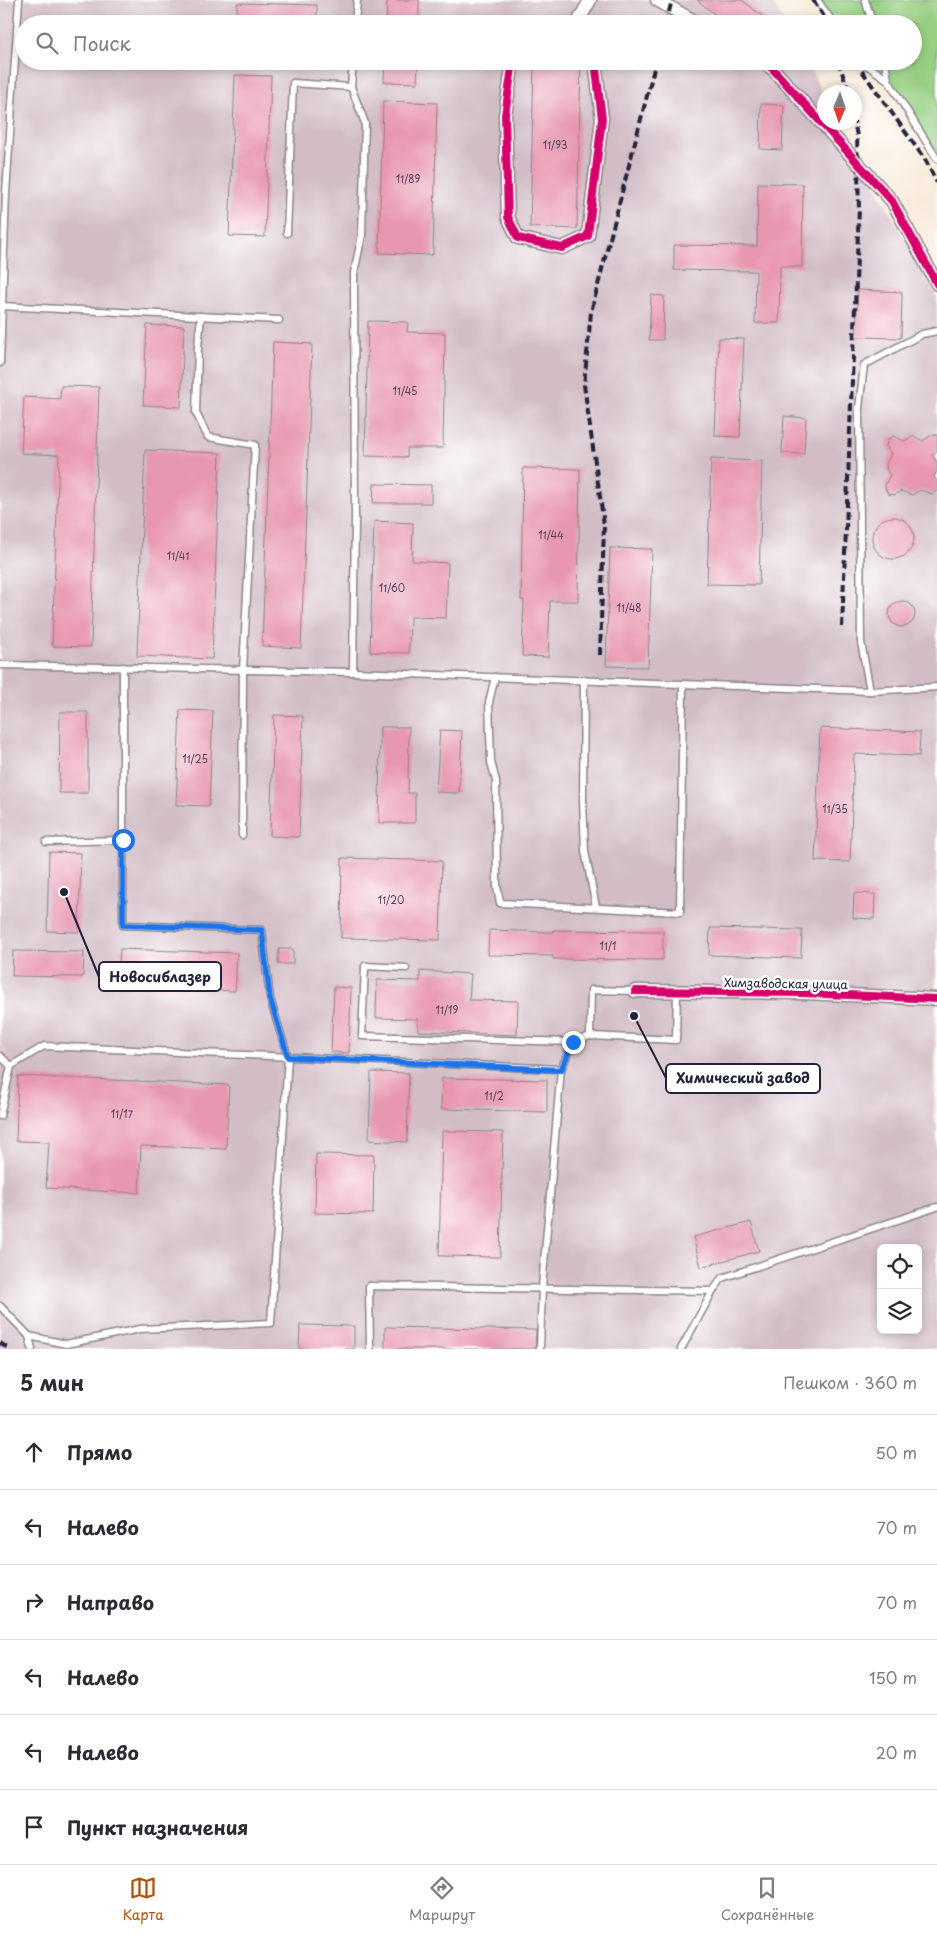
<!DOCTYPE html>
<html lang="ru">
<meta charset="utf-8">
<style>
:root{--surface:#fff;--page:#f7f7f7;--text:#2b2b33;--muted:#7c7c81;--line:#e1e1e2;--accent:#b45309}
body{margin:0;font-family:"Playpen Sans",sans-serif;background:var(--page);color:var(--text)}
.controls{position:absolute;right:15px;bottom:15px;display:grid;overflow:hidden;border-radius:8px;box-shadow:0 2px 8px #0003}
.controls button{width:45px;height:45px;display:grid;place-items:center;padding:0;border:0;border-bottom:1px solid var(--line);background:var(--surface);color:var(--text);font:25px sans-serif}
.compass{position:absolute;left:817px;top:85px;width:45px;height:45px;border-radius:50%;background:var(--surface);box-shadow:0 2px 8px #0003;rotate:182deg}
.stop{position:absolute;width:15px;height:15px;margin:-11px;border:4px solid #1a73e8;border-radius:50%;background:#fff}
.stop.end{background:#1a73e8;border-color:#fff;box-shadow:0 1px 5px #0008}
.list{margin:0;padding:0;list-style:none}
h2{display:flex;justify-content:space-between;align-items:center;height:65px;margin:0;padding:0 20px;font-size:21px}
h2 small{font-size:16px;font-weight:400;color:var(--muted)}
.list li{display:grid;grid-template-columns:32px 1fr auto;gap:15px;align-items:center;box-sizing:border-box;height:75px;padding:0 20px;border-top:1px solid var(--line)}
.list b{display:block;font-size:19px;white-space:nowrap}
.list em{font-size:16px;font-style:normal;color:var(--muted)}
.icon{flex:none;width:28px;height:28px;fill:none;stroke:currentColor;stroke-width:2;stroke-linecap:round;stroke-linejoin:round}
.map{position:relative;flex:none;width:937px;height:1349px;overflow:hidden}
.search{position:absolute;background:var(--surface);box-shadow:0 2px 8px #0003;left:15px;right:15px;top:15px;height:55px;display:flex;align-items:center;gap:12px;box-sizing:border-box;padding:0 18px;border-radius:28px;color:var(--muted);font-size:19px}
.sheet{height:515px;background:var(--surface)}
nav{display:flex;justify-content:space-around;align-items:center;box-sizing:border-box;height:70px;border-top:1px solid var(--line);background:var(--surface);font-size:14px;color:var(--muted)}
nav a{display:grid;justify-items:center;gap:2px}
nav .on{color:var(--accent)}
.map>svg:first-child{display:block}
.industrial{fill:#d2bdc6;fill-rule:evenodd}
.green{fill:#97cf82;stroke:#5c785e}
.building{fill:#e897b0}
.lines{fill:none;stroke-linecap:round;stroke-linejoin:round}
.service-casing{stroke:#8d8488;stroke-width:9}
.minor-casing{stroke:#8d8488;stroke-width:15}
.service{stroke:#fff;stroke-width:6}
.minor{stroke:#fff;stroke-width:12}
.rail{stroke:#22223b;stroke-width:4;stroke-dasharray:8 4;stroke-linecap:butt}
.cycleway-casing{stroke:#fff;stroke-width:11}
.cycleway{stroke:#d6006c;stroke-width:8}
.route{stroke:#1a73e8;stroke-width:6}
.labels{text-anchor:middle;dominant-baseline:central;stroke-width:5;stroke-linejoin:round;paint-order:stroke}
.number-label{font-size:10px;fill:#543f58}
.street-label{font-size:12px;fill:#22223b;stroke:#fff}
.leader{fill:none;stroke:#22223b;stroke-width:2}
.callout-dot{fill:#22223b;stroke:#fff;stroke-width:2}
.callout{fill:#fff;stroke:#22223b;stroke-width:2}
.callout-label{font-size:14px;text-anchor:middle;font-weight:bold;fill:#22223b}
</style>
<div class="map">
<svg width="937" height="1349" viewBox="0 0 937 1349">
<rect width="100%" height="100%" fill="#fff"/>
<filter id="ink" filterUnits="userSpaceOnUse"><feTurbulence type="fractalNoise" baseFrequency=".02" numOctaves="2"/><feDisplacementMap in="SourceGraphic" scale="10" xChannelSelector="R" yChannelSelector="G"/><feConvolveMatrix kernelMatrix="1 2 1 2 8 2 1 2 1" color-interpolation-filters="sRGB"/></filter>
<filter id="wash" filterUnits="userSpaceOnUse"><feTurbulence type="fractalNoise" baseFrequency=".0096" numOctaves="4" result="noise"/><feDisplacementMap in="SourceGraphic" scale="20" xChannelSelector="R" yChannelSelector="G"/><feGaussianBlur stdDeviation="1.12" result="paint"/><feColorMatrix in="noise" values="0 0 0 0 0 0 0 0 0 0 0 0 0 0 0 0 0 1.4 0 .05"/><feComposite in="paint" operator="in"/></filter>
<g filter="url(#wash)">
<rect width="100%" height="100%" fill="#f8e7d4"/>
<path class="industrial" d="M0,0h772l13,24h-761v37h782l18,34v27l16,1 97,174v599l-3,223 3,6v224h-937zM881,1248h37v82h-37z"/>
<polygon class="green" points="819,0 937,0 937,153 888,77 867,61 913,61 913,24 837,24"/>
<g id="blocks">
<g class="building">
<polygon points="387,0 419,0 419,24 386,24"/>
<polygon points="697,0 742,0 765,18 760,24 727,24"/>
<polygon points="237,3 317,5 317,24 237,24"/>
<polygon points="385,61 418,61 417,83 384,82"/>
<polygon points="534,61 581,61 577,229 530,227"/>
<polygon points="235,75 271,76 265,237 229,236"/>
<polygon points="383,101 437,103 433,255 379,253"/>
<polygon points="761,104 784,105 782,150 760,149"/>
<polygon points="758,183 803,184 802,267 780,266 779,323 755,323 756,271 674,270 674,245 757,246"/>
<polygon points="858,290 902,292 901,338 856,337"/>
<polygon points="651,295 664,296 663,340 649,340"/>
<polygon points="368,321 408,322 407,332 445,333 443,448 407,448 407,457 365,456"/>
<polygon points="147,325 184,326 181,407 143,405"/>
<polygon points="719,338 744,339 740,437 715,436"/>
<polygon points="273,342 312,344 301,648 262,646"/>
<polygon points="61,386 99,387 91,647 52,646 59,455 21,453 24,397 60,399"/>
<polygon points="784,416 806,418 804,454 782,453"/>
<polygon points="937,435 937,451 932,455 937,462 937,471 934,477 937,481 937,491 932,494 920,490 912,495 901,491 894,495 888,494 885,488 885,485 890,475 887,471 886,464 891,454 886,446 888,439 894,436 904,441 913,436 923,441 930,436"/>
<polygon points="145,450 220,453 212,659 137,656"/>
<polygon points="711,459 762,461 759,585 707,584"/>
<polygon points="523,468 580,469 578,601 550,601 548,657 522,656 524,600 521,600"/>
<polygon points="374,484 431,485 431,503 373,503"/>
<circle cx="893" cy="538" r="21"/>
<polygon points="374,521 413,523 412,561 448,563 446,618 410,617 409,653 370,652"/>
<polygon points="610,548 652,549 648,667 606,666"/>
<circle cx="902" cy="614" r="13"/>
<polygon points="180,710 213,711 209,806 176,805"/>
<polygon points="60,712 88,712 88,793 59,793"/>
<polygon points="274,715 303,716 299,837 270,836"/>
<polygon points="380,727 409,727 408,793 415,793 415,823 379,823"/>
<polygon points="820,728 920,732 919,756 854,754 850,862 815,861"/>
<polygon points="440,730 462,731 459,793 436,792"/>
<polygon points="49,852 81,853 79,932 47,931"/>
<polygon points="342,858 442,861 440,940 341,938"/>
<polygon points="854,893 875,894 874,919 853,918"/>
<polygon points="710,928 802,930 801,958 709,955"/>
<polygon points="489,930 553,932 553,930 663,931 663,960 553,959 553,956 488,955"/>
<polygon points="120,949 237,953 235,991 118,987"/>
<polygon points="279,949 293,949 293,964 278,964"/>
<polygon points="13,951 84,952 83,977 12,976"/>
<polygon points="420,971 471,974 469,1000 518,1001 517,1035 418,1031 418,1019 376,1018 377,980 420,981"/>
<polygon points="334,987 351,988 349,1053 331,1052"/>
<polygon points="371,1072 409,1073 407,1142 369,1140"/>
<polygon points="18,1076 229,1085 226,1149 141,1146 139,1193 46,1188 49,1142 16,1141"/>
<polygon points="442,1078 547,1080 547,1112 441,1109"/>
<polygon points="442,1131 503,1132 500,1257 439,1256"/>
<polygon points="316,1154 374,1155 373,1214 315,1213"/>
<polygon points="751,1222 759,1251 701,1267 693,1237"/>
<polygon points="300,1325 354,1326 354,1349 299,1349"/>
<polygon points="385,1327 536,1330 535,1349 385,1349"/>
</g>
</g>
</g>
<g filter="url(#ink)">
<use href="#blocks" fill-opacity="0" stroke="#8d8488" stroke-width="1"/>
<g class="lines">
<g class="service-casing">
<g id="service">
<polyline points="817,0 834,24"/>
<polyline points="865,0 873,24"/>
<polyline points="355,24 357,0"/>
<polyline points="353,61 351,87 365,123 362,235 354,273 355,519 353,672"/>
<polyline points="861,61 888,80 885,61"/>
<polyline points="888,80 937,159"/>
<polyline points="287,233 293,83 351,87"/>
<polyline points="1,306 279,320"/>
<polyline points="201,316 198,347 196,413 208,437 255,445 243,670 242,835"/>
<polyline points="0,363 6,193 19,0"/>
<polyline points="0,665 353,672 870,691 937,687"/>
<polyline points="495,677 489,702 491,762 496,781 497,886 500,903 680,912 683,684"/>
<polyline points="584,680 583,800 585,851 596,907"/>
<polyline points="870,691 861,642 859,408 864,365 922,334 937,331"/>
<polyline points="46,842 123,840"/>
<polyline points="406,968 365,966 362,1036 573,1042 561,1069"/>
<polyline points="635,991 591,990 590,1036 676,1040 677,992"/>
<polyline points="573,1042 590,1036"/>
<polyline points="0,1056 11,1066"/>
<polyline points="0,1116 11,1066 44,1046 561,1069 542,1287 540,1349"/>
<polyline points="0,1306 29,1336 32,1349"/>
<polyline points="29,1336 66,1344 140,1329 271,1323 288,1057 270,999 262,930 123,925 123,667"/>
<polyline points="370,1349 369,1286 713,1291 722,1278 937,1207"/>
<polyline points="681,1349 713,1291"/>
</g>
</g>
<g class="minor-casing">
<g id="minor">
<polyline points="657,0 699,24"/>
<polyline points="577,24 590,0"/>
<polyline points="513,61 505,115 508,217 518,238 562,248 588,236 602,119 595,61"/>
<polyline points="760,61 772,68 892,201 937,284"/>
<polyline points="635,991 803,993 937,999"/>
</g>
</g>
<use href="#service" class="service"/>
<use href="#minor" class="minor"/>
<g class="rail">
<polyline points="813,0 829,24"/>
<polyline points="666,24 672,0"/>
<polyline points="838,61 849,92"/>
<polyline points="855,61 926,161 937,183"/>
<polyline points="842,627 859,208 857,136 854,121"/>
<polyline points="600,655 604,525 584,385 591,312 656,61"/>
<polyline points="0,1343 9,1349"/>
</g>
<g class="cycleway-casing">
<g id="cycleway">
<polyline points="513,61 505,115 508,217 518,238 562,248 588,236 602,119 595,61"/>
<polyline points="760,61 772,68 892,201 937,284"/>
<polyline points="635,991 803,993 937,999"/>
</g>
</g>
<use href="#cycleway" class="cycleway"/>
</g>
</g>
<g class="lines" filter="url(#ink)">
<polyline class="route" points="123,840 123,925 262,930 270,999 288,1057 561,1070 573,1042"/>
</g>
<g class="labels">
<g class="number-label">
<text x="555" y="144">11/93</text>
<text x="408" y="178">11/89</text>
<text x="405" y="390">11/45</text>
<text x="551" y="534">11/44</text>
<text x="178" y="555">11/41</text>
<text x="392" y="587">11/60</text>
<text x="629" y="607">11/48</text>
<text x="195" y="758">11/25</text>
<text x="835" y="808">11/35</text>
<text x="391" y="899">11/20</text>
<text x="608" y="945">11/1</text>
<text x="447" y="1009">11/19</text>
<text x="494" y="1095">11/2</text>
<text x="122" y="1113">11/17</text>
</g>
<g class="street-label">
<text transform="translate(786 983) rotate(1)">Химзаводская улица</text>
</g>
</g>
<path class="leader" d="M64 892L99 977M634 1016L666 1078"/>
<g class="callout-dot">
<circle cx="64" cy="892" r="5"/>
<circle cx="634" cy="1016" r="5"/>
</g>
<g class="callout">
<rect x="99" y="962" width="122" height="29" rx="5"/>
<rect x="666" y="1064" width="154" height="29" rx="5"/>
</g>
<g class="callout-label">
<text x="160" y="982">Новосиблазер</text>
<text x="743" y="1083">Химический завод</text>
</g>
</svg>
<div class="controls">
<button><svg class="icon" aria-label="locate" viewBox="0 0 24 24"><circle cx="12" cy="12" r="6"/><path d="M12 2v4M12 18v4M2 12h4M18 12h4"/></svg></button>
<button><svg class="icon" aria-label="layers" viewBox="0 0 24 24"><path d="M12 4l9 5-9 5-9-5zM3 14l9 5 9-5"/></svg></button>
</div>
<svg class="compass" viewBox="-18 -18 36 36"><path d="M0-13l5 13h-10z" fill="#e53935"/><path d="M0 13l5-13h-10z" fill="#7c7c81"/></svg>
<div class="stop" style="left:123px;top:840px"></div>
<div class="stop end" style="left:573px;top:1042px"></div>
<div class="search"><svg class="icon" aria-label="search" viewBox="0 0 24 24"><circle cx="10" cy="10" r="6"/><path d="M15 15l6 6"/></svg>Поиск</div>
</div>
<section class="sheet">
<h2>5 мин<small>Пешком · 360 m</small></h2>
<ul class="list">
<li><svg class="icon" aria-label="ahead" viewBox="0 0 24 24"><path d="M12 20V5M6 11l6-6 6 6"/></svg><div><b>Прямо</b></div><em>50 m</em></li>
<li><svg class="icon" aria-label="left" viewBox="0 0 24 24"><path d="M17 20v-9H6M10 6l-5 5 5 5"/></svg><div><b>Налево</b></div><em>70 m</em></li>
<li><svg class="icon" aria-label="right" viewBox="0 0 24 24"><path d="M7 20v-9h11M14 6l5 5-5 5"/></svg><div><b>Направо</b></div><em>70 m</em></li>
<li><svg class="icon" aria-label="left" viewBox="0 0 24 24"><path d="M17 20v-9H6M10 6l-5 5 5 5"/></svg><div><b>Налево</b></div><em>150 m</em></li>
<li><svg class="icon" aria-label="left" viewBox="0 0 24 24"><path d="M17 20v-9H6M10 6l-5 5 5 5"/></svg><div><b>Налево</b></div><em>20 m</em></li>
<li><svg class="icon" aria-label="arrive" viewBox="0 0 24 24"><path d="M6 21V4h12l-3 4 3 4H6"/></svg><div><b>Пункт назначения</b></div></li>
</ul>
</section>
<nav>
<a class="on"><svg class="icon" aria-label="map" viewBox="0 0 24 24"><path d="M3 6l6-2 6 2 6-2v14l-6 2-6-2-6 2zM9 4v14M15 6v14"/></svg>Карта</a>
<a><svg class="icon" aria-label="directions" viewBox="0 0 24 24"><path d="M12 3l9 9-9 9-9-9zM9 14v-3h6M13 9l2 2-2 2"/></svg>Маршрут</a>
<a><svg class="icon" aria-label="saved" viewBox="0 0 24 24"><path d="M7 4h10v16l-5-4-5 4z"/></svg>Сохранённые</a>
</nav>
